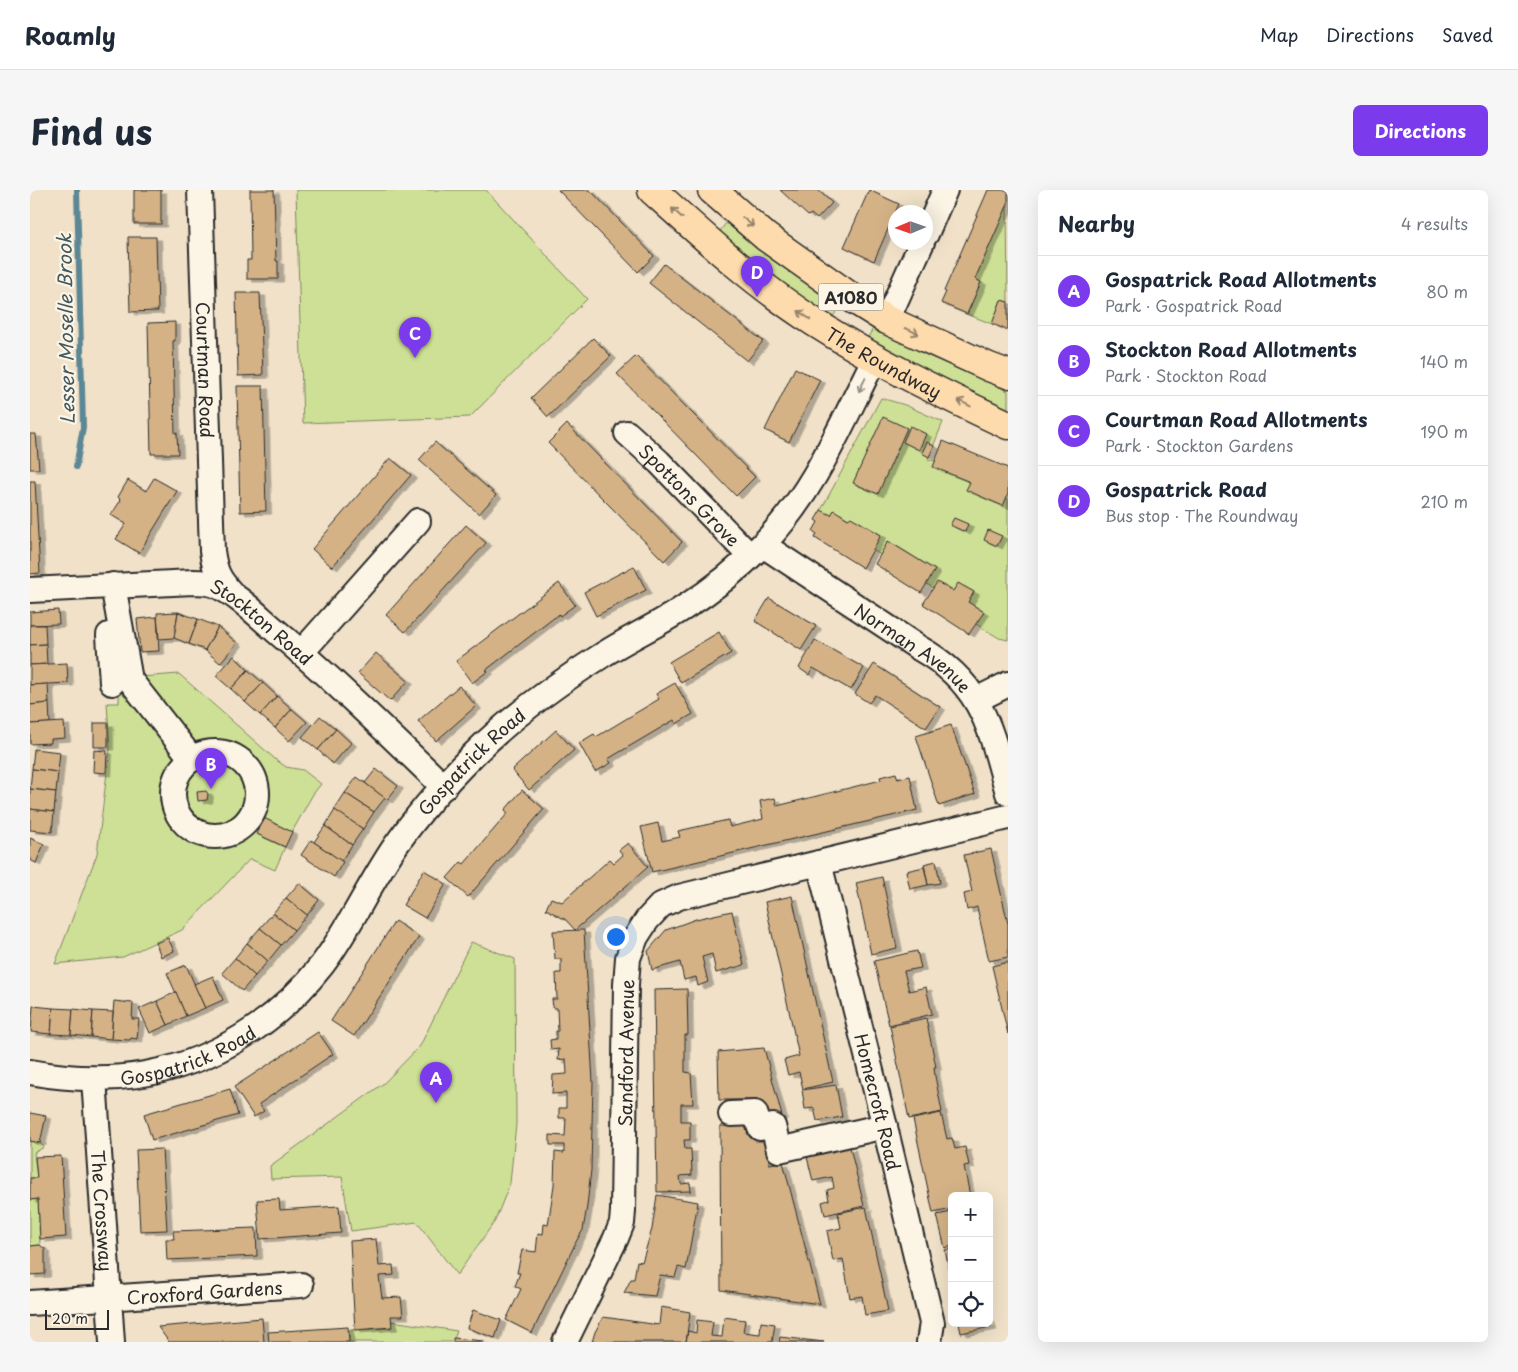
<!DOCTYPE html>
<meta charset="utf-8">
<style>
:root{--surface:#fff;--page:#f6f6f7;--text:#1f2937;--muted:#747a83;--line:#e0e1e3;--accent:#7c3aed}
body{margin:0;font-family:"Playpen Sans",sans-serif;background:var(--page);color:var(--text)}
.controls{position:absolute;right:15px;bottom:15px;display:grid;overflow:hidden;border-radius:8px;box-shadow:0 5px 20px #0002}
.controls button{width:45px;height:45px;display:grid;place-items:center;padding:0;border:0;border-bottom:1px solid var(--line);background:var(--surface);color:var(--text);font:25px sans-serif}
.compass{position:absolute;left:858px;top:15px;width:45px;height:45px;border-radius:50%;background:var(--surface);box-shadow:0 5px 20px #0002;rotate:268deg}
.scale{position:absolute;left:15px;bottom:12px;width:64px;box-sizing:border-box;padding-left:5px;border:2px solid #2b2b2b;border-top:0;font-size:14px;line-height:18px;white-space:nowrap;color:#2b2b2b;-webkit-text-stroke:4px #fcf5e5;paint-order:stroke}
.you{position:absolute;left:585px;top:746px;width:18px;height:18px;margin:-12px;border:4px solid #fff;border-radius:50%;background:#1a73e8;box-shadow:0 0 0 8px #1a73e833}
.badge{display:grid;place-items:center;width:32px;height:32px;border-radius:50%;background:var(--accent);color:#fff;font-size:16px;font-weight:700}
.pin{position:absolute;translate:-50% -41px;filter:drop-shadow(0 1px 2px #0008)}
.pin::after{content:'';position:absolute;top:26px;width:18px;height:15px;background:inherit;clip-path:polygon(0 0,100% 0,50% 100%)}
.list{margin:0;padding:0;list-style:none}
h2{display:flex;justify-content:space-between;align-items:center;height:65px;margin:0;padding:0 20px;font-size:21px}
h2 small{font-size:16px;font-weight:400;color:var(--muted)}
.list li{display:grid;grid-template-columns:32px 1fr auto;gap:15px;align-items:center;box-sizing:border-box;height:70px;padding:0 20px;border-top:1px solid var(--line)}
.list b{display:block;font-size:19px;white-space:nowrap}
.list p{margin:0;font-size:16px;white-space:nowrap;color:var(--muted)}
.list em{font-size:16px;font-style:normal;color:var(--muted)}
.icon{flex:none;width:28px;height:28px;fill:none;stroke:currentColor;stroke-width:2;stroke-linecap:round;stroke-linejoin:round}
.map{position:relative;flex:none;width:978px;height:1152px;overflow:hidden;border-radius:8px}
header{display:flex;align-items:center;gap:30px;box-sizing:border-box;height:70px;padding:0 25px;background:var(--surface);border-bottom:1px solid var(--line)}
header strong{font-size:24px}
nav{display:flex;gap:28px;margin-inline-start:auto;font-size:18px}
.intro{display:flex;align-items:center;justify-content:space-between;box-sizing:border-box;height:120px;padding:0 30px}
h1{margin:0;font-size:35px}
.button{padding:12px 22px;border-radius:8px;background:var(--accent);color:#fff;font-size:18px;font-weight:700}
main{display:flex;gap:30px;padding:0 30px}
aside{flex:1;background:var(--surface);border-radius:8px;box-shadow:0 5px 20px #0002}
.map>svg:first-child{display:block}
.green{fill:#cee095;stroke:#7c8660}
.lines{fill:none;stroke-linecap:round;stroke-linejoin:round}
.stream{stroke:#5c8795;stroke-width:6}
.building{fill:#d4b286;stroke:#2b2b2b;filter:url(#shadow)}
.minor-casing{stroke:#2b2b2b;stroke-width:28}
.major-casing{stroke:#2b2b2b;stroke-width:31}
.minor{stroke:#fcf5e5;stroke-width:24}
.major{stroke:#fedbac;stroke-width:28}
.oneway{stroke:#94836c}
.oneway2{stroke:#949088}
.labels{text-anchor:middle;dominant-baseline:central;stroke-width:4.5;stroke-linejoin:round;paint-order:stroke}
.shield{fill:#fcf5e5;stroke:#6a6863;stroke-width:1}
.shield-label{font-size:16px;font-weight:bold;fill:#2b2b2b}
.street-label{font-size:18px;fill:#2b2b2b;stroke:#fcf5e5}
.water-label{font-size:19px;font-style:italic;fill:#435960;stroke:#fcf5e5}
</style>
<header>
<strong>Roamly</strong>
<nav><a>Map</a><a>Directions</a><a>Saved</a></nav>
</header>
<div class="intro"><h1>Find us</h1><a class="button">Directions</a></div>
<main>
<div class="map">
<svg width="978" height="1152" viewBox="0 0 978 1152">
<defs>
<filter id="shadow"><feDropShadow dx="5.5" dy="3" stdDeviation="0" flood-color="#0004"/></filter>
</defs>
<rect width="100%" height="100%" fill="#f0e1c8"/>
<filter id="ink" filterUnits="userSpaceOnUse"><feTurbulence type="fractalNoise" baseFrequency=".02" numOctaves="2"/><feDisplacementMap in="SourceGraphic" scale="10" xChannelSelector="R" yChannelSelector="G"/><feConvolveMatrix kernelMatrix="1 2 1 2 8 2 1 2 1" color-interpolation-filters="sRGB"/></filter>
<g filter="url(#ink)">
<g class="green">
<polygon points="266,0 456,0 557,109 440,227 273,233"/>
<polygon points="977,14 978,112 971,110 962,134 937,124 951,92 945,89"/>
<polygon points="696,33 738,66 810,116 802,128 736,83 688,44"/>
<polygon points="844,137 896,165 978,201 978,218 878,173 837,149"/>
<polygon points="851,208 875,215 913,232 898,269 905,271 978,309 978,450 969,448 946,434 903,398 838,357 791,320"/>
<polygon points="149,484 245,569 256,577 273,580 291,594 283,604 262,642 234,629 227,644 255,657 245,680 220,669 152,740 93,767 25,774 67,664 80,558 77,513 89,513 89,497 111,487"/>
<polygon points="441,752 485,769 486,934 480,993 465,1031 427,1085 387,1032 321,1041 312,987 241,989 240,976 354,893 390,856"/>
<polygon points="0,951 10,953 14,957 4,963 7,988 0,988"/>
<polygon points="8,1009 10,1055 0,1056 0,1010"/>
<polygon points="362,1131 427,1141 423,1152 319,1152 319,1140 361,1138"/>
</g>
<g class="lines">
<polyline class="stream" points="46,277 53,237 47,0"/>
</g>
<g class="building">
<rect x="104" y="0" width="27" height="34"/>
<polygon points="220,0 244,0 246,71 248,71 248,89 217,89 217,70 221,70"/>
<polygon points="528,0 560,0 624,66 608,82"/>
<polygon points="750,0 788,0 802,13 787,29 781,24 778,26"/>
<polygon points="839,0 869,14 844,71 814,57"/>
<polygon points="958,0 978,0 978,14 945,89 951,92 937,124 911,113 916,102 914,101"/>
<polygon points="98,47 126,47 128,121 100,122"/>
<polygon points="634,74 733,151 717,171 619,93"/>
<polygon points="206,103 230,103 233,185 208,186"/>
<polygon points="971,110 978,112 978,140 962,134"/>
<polygon points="145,132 145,151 143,151 145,243 147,243 148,264 121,264 118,133"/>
<polygon points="563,148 581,166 518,227 501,208"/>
<polygon points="606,166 725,287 706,306 587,184"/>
<polygon points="765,178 790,190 759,252 735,240"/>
<polygon points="207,196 233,196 236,321 210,322"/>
<polygon points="853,227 877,238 848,304 823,293"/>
<polygon points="537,234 652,352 634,371 518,253"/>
<polygon points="880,236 896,244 889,260 873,252"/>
<polygon points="0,244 6,244 9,279 0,279"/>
<polygon points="913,251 978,278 978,304 973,316 936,300 940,292 903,277"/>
<polygon points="405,252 466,305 449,324 389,270"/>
<polygon points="897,252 904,256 899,267 892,263"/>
<polygon points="360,268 381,285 302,377 282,359"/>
<polygon points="124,288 147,301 109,363 86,349 96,334 81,325 91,310 88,307 98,290 116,301"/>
<polygon points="0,291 5,291 10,383 0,384"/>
<polygon points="791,320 801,325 804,320 818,329 821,327 851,345 833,378 785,348 787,344 783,341 788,332 785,330"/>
<polygon points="924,328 938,334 935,342 920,335"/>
<polygon points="436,335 456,353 375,442 356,425"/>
<polygon points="958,340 972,346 967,356 954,350"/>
<polygon points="858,351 905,380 891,403 845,374"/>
<polygon points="604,376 616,400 566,426 554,402"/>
<polygon points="907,392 923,401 928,393 944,402 938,412 954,422 939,444 893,414"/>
<polygon points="529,393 545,415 530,426 529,424 456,480 458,481 442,493 426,471"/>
<polygon points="739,408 786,436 771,460 725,431"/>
<polygon points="28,420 29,434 0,435 0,422"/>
<polygon points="148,422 144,448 129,449 127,423"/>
<polygon points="148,422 168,429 159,454 144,448"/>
<polygon points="127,427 129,461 110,462 107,429"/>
<polygon points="168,429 188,437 175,460 159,454"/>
<polygon points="0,435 15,435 16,454 0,455"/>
<polygon points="188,437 207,453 190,473 175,460"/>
<polygon points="689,442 701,463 651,493 639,472"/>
<polygon points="785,450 834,478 821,500 783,478 779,485 769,478"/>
<polygon points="16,454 17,474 0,475 0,455"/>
<polygon points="346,463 378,491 360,511 328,483"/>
<polygon points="204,466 218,480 201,499 186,486"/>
<polygon points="37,473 38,493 0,495 0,475"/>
<polygon points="844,474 910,517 896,538 845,505 839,513 825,504"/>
<polygon points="218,480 233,493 215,512 201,499"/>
<polygon points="233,493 247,506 230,525 215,512"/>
<polygon points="645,493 663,524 646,534 644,530 578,569 581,573 565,582 549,553 564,544 566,547 629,509 626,504"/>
<polygon points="18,494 19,513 0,515 0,495"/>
<polygon points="429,496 446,516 406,551 388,531"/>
<polygon points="247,506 262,519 245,538 230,525"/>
<polygon points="19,513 20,533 0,534 0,515"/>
<polygon points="262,519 277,532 259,551 245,538"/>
<polygon points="290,526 306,539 288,560 272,547"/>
<polygon points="34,532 35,548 21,549 21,553 0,554 0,534"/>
<rect x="64" y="533" width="14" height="24"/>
<polygon points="921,535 945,604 909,616 886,546"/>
<polygon points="306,539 321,553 303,574 288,560"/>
<polygon points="526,540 544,560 499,600 482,580"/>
<polygon points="4,559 30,562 28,582 2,579"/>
<polygon points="64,560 77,561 76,583 63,582"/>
<polygon points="2,579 28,582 26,602 0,599"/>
<polygon points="346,579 368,596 357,610 335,593"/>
<polygon points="866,583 868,589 880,586 887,620 622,682 611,637 628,633 632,651 650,647 648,641 698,630 700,637 733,629 730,611 745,608 747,616 851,590 850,587"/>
<polygon points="327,587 355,608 344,622 315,603"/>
<polygon points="0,599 26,602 24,622 0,619"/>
<polygon points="492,600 514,619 438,707 417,688 431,672 434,674 478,623 475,620"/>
<polygon points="176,601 178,604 177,610 168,611 167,602"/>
<polygon points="315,603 344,622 333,639 304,620"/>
<polygon points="0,619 24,622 22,642 0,640"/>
<polygon points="305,620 333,639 322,655 295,636"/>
<polygon points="234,628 262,642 255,657 227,644"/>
<polygon points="295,636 322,655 311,671 284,652"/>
<polygon points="0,648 14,654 6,673 0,670"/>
<polygon points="281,650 313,672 304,687 271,665"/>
<polygon points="598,653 618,677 545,740 536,730 516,719 521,708 532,712 580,669 584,673 593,665 589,660"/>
<polygon points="961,659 978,734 978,767 959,771 947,717 937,720 934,704 942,702 934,665"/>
<polygon points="906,671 910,693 898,695 894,674"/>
<polygon points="894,677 898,695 880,699 876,681"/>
<polygon points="394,680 416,694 395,728 373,715"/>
<polygon points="852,687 867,758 841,764 826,693"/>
<polygon points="269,693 289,710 277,725 256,708"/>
<polygon points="762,706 803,892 773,899 769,882 758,885 754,870 769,866 735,712"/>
<polygon points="256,708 277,725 264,740 243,723"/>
<polygon points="702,721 714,775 686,783 682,764 672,767 678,792 668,796 666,787 654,790 650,772 622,780 618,761 636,740 666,729"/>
<polygon points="243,723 264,740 251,755 230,738"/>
<polygon points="365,731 389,747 324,846 301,831"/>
<polygon points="230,738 251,755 238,771 217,753"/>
<polygon points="554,740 563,892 561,980 557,1016 553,1040 547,1050 502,1143 476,1130 491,1099 485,1096 490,1083 487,1083 492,1060 506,1062 508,1043 513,1044 514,1034 518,1035 524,995 525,962 534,963 534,955 520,955 520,945 535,946 536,928 529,928 529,918 536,918 536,903 522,904 523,885 537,884 536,869 528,870 529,859 521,860 520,850 526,849 526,841 528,841 527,818 523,818 522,809 527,809 526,783 531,783 531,769 525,769 523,741"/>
<polygon points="138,748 144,761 131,767 126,753"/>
<polygon points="217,753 238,771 225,786 205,768"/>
<polygon points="887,761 891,778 874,781 879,801 896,797 902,824 859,835 844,771"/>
<polygon points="205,768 225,786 212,801 192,783"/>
<polygon points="978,772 978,844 962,776"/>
<polygon points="156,775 175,818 156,826 137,783"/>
<polygon points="183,786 193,810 175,818 164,794"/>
<polygon points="657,799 658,845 655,845 655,882 661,883 663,914 651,914 651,931 660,931 660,950 654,950 655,959 661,959 662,985 650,986 651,994 660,993 661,1001 627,1002 624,800"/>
<polygon points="146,802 156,826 138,835 127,811"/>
<polygon points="84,811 103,813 102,829 109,829 107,849 101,848 100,850 81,849"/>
<polygon points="127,811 138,835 120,843 109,819"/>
<polygon points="3,816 23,818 21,844 1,842"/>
<polygon points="23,818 43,819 41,845 21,844"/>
<polygon points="43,819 63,821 61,847 41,845"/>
<polygon points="63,821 83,822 81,849 61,847"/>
<polygon points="896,828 906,877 904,877 905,886 912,922 879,929 860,836"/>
<polygon points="288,842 303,864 229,914 234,921 224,927 204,897"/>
<polygon points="734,858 752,926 734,933 728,910 689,910 688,862"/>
<polygon points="806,895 812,927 787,931 784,918 775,919 772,900"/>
<polygon points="200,899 208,925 122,950 114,924"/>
<polygon points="0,923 16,926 10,953 0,951"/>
<polygon points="911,923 917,949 922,948 925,959 935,957 939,975 934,976 940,1006 922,1006 922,1019 903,1023 883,929"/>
<polygon points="690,936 724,936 737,945 739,974 753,972 790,1114 691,1100"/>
<polygon points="820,957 834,1016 795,1025 792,1012 799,1010 797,1000 804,998 802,987 783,991 777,967"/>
<polygon points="132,959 137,1040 110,1041 106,960"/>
<polygon points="31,966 36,1047 10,1049 8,1009 0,1010 0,988 7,988 5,967"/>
<polygon points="627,1005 668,1012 656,1079 648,1077 645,1087 630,1085 625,1106 594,1103 601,1089 604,1089 607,1071 612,1072 622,1039"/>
<polygon points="249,1009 250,1020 309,1016 311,1043 230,1049 227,1010"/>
<polygon points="836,1017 858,1121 835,1125 832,1106 820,1108 813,1069 803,1071 797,1041 811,1038 808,1023"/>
<polygon points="922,1022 922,1056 915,1058 907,1025"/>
<polygon points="226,1038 227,1066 137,1070 136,1049 144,1049 143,1041"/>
<polygon points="346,1049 349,1076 363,1075 364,1085 349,1086 352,1108 371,1107 373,1126 361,1126 362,1137 325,1140 320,1051"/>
<polygon points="10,1055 15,1059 15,1084 0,1085 0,1056"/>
<polygon points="922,1059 922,1094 915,1060"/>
<polygon points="631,1117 660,1122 656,1152 562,1152 565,1142 573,1127 629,1135"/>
<polygon points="443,1120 471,1130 465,1148 437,1138"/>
<polygon points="694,1127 715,1130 713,1142 730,1144 731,1132 745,1134 742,1152 656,1152 658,1141 666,1143 667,1130 683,1132 681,1146 692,1147"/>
<polygon points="232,1128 234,1152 139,1152 128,1137"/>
<polygon points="959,1129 961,1137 931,1143 929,1133 959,1133"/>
<polygon points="318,1137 319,1152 239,1152 238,1142"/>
<polygon points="750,1147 794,1152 749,1152"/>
<polygon points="423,1148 454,1151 454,1152 423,1152"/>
</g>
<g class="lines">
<g class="minor-casing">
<g id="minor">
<path id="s1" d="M170,0l12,361c3,21 6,27 20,43"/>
<polyline points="896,44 915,0"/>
<polyline points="857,130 892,52"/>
<path id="s2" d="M597,243l32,29 91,94"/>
<path id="s3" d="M733,355l156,103c64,36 71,80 89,145"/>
<polyline points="83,395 100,490 162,569"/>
<path id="s4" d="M0,400l163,-8c8,0 15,0 22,3 23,10 42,30 61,46 58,49 113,103 168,156"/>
<polyline points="79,445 82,493"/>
<polyline points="271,463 388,331"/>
<polyline points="946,510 978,494"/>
<circle cx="185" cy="604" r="42"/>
<path id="s5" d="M789,673l65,260 48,200 -3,19"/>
<path id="s6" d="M0,882c81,15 155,4 224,-43 25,-17 49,-40 68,-64 28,-37 47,-81 74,-120 21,-30 49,-62 76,-89 38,-38 83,-71 129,-100 26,-17 55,-30 81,-47 29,-18 58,-41 82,-66 51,-52 78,-121 111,-185"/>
<path id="s7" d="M64,889l18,263"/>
<polyline points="701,924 725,923 730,938 743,936 749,960 855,936"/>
<path id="s8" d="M0,1113l271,-18"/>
<path id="s9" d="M535,1152l51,-104 6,-15 1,-12 3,-227 2,-26 8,-21 11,-17 14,-15 18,-8 329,-80"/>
</g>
</g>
<g class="major-casing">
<g id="major">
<path id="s10" d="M622,0c52,47 103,94 162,132 61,39 128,72 194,103"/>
<polyline points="682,0 736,47 825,110 857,130 959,177 978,184"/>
</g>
</g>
<use href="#minor" class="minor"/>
<use href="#major" class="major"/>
</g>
<defs><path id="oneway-shaft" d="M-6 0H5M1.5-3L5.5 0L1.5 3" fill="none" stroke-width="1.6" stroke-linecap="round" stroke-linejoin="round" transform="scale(1.25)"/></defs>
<g class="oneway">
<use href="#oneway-shaft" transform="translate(647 23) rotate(-138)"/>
<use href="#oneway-shaft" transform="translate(718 32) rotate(40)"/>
<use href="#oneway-shaft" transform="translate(774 125) rotate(-145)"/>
<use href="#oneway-shaft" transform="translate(882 141) rotate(25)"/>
<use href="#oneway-shaft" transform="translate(934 213) rotate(-153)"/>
</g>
<use class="oneway2" href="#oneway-shaft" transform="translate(832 195) rotate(116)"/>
</g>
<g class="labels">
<rect class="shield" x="788.5" y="93.5" width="65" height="27" rx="4"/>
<g class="shield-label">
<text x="821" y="107">A1080</text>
</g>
<g class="street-label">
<text stroke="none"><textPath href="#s10" startOffset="290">The Roundway</textPath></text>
<text stroke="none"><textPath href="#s1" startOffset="180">Courtman Road</textPath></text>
<text stroke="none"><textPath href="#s2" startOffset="88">Spottons Grove</textPath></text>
<text stroke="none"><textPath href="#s4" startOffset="245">Stockton Road</textPath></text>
<text stroke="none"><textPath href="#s3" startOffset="182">Norman Avenue</textPath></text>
<text stroke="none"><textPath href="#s6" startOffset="582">Gospatrick Road</textPath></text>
<text stroke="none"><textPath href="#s6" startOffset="162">Gospatrick Road</textPath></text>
<text stroke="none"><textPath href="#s9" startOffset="302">Sandford Avenue</textPath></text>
<text stroke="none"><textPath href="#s5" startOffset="246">Homecroft Road</textPath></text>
<text stroke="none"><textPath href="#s7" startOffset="132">The Crossway</textPath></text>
<text stroke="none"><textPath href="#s8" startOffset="175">Croxford Gardens</textPath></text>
</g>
<g class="water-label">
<text transform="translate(35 139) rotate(-91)">Lesser Moselle Brook</text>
</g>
</g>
</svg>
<div class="controls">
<button>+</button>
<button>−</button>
<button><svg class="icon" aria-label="locate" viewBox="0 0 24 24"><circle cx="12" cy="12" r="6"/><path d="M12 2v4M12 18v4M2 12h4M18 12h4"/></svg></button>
</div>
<svg class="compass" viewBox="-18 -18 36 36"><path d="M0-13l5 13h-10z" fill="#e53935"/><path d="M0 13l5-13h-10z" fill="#747a83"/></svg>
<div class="scale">20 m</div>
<div class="you"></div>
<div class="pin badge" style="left:406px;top:913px">A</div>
<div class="pin badge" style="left:181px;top:599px">B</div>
<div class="pin badge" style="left:385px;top:168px">C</div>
<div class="pin badge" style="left:727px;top:107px">D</div>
</div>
<aside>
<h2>Nearby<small>4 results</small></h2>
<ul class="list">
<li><span class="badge">A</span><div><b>Gospatrick Road Allotments</b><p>Park · Gospatrick Road</p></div><em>80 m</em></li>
<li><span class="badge">B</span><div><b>Stockton Road Allotments</b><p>Park · Stockton Road</p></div><em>140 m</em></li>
<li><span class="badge">C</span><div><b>Courtman Road Allotments</b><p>Park · Stockton Gardens</p></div><em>190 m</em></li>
<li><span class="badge">D</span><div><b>Gospatrick Road</b><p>Bus stop · The Roundway</p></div><em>210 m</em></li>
</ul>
</aside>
</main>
